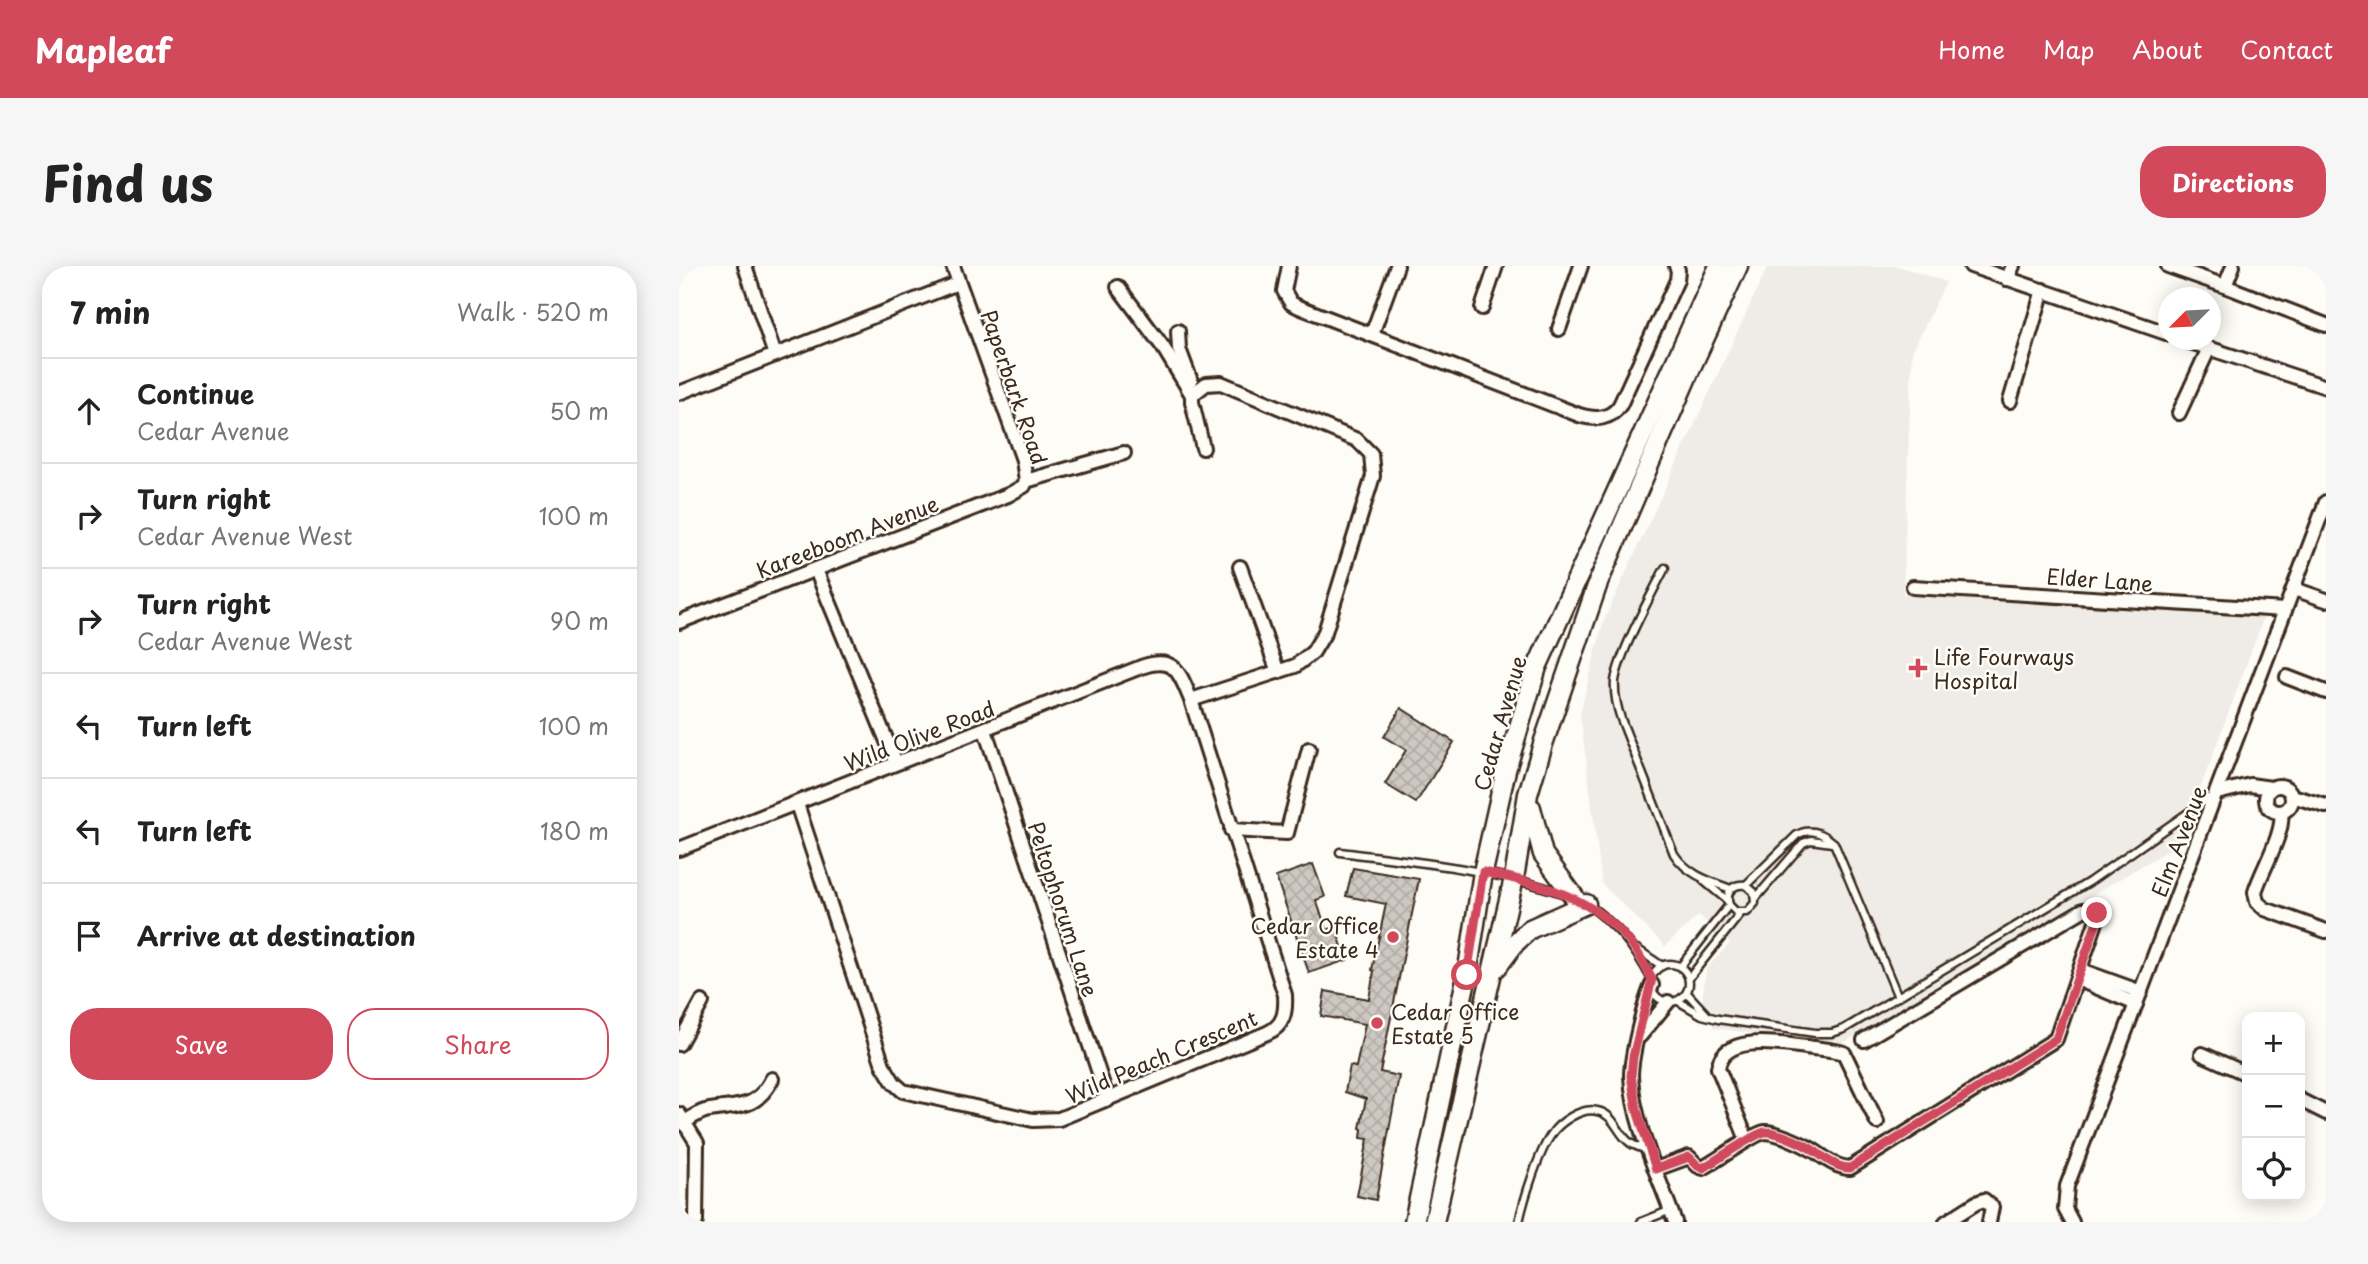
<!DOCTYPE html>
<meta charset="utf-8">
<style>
:root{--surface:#fff;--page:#f6f6f6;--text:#222;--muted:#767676;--line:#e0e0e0;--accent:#d1495b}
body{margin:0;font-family:"Playpen Sans",sans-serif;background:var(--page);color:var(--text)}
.controls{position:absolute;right:21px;bottom:21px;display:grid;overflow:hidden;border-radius:14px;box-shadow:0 4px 18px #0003}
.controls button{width:63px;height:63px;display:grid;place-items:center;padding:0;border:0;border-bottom:2px solid var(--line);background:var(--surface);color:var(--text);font:35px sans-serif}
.compass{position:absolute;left:1479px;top:21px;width:63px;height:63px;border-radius:50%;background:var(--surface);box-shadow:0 4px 18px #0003;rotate:246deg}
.stop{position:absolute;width:21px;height:21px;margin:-16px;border:5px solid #d1495b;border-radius:50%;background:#fff}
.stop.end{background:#d1495b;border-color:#fff;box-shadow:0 2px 7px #0008}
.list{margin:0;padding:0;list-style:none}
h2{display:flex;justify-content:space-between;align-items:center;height:91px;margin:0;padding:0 28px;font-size:30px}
h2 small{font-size:23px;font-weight:400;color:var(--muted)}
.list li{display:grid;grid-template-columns:46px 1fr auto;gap:21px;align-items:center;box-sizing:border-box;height:105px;padding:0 28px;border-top:2px solid var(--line)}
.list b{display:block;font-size:26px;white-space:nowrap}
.list p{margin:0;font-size:23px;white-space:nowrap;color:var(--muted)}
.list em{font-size:23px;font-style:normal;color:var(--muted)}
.actions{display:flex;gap:14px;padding:21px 28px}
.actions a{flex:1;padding:16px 0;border:2px solid var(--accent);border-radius:28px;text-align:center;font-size:24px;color:var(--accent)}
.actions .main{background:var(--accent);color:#fff}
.icon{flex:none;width:38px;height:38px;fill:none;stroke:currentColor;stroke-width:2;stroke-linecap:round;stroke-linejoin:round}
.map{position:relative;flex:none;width:1647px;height:956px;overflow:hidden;border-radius:28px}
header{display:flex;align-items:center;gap:42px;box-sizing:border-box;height:98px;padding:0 35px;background:var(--accent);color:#fff}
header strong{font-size:33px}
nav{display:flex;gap:38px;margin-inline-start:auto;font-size:24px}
.intro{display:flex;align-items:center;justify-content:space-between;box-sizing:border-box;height:168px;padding:0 42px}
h1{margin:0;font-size:49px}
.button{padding:18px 32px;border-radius:28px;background:var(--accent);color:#fff;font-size:24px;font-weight:700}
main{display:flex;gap:42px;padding:0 42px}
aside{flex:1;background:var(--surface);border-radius:28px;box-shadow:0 4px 18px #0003}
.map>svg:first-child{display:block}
.built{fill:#efece7}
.building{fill:url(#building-cross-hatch);stroke:#3b2a1e;stroke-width:2}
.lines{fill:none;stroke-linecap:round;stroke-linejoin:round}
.service-casing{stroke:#3b2a1e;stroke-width:11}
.minor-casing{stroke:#3b2a1e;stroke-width:18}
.secondary-casing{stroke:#3b2a1e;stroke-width:23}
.service{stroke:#fdfcf7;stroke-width:6}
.minor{stroke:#fdfcf7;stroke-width:12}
.secondary{stroke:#fdfcf7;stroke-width:18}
.route{stroke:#d1495b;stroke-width:9}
.poi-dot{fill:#d1495b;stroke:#fdfcf7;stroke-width:2.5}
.labels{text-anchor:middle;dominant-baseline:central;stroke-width:5;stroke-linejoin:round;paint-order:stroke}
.street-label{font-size:21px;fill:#3b2a1e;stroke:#fdfcf7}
.poi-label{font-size:21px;fill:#3b2a1e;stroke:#fdfcf7;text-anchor:start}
</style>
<header>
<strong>Mapleaf</strong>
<nav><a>Home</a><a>Map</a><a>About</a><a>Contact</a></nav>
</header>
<div class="intro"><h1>Find us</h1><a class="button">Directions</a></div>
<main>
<aside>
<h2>7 min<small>Walk · 520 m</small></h2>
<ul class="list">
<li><svg class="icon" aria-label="ahead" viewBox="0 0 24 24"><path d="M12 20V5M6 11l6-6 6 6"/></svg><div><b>Continue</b><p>Cedar Avenue</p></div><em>50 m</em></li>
<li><svg class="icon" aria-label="right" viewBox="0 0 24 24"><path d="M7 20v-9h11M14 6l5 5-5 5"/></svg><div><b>Turn right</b><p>Cedar Avenue West</p></div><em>100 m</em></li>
<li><svg class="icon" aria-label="right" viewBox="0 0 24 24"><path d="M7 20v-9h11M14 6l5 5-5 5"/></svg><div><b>Turn right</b><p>Cedar Avenue West</p></div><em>90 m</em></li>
<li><svg class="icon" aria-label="left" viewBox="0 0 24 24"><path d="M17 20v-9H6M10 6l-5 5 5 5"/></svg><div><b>Turn left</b></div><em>100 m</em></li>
<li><svg class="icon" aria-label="left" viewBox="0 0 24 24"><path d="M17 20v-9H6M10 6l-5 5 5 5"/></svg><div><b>Turn left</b></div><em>180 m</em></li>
<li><svg class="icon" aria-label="arrive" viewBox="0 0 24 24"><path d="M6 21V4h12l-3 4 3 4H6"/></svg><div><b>Arrive at destination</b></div></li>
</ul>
<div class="actions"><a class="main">Save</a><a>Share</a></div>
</aside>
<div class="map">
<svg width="1647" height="956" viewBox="0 0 1647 956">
<defs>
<pattern id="building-cross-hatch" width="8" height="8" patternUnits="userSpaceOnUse" patternTransform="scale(1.75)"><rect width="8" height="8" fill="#cdc8c2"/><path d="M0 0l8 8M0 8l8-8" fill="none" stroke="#b1aca6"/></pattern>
</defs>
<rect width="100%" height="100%" fill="#fdfcf7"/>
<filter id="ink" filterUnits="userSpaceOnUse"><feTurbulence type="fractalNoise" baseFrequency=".0143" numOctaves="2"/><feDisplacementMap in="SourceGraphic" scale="14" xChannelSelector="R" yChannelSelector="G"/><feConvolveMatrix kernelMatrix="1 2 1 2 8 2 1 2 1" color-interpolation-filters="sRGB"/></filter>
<g filter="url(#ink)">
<polygon class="built" points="1089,0 1219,0 1267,16 1233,86 1224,328 1585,351 1501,577 1161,779 1034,762 1035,751 1023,735 1027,703 1051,677 1020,649 986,680 923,618 901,448 924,356"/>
<g class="building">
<polygon points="722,442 775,476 737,537 706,518 727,484 705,471"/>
<polygon points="634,598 646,631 637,634 648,664 656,661 668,694 630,707 597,611"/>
<polygon points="674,602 740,613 701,806 720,810 697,934 678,930 689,873 682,872 683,863 681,862 687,833 666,826 671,800 677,801 686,758 642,750 646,725 690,733 695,705 693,704 707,638 667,630"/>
</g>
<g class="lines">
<g class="service-casing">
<g id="service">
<path d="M986,302c-14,27 -46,86 -50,113 -1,13 2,26 6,38l53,135c14,21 35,27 57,35"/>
<path d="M661,586c77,10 153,17 228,43"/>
<polyline points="1025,615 1049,635"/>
<path d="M1067,619l51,-50c14,-8 26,-2 37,8l64,154"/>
<polyline points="1077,632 1124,577 1132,574 1153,577"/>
<path d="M908,638c31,22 47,42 65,76"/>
<polyline points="958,683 983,700"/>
<circle cx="991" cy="717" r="19"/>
<path d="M1001,701l49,-62c-4,-12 3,-22 17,-20l8,7 1,11 -8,9h-11l-7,-7"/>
<polyline points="1010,712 1062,647"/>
<polyline points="1008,727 1028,749"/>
<polyline points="999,735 1023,749 1039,753 1136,767 1153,767 1165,763 1410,616 1533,530"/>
<path d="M840,956c5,-23 19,-68 32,-87 8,-13 31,-28 46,-24 17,3 20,21 31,30 5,5 13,7 20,9"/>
<polyline points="962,956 992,944"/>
</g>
</g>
<g class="minor-casing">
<g id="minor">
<polyline points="66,0 96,89"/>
<polyline points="274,0 344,194 347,215"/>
<path d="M610,0l-5,25 7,12 8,4 280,108c17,5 31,5 41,-10l57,-125 1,-10 -2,-4"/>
<polyline points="1292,0 1490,68"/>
<polyline points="1489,0 1546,20 1647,59"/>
<polyline points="1328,13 1334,0"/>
<polyline points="1546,20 1554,0"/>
<polyline points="439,21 484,81 513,129"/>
<polyline points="803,42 817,0"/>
<polyline points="880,63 902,0"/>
<polyline points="499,65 500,83 512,115"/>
<polyline points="693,68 718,0"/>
<polyline points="1505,74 1647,121"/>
<polyline points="0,127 279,17"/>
<polyline points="1331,135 1364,24"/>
<polyline points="1500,147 1530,82"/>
<polyline points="347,215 445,187"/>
<polyline points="561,301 599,406"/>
<polyline points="137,304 217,497"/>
<polyline points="1234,321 1606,344"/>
<polyline points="1615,323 1647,334"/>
<polyline points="0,356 329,229 345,220 347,215"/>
<polyline points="1608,411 1647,426"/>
<polyline points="512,434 616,400 634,386 646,366 694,210 692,188 678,174 542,117 527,118 513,129 513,136 524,182"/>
<polyline points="306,464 429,834"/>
<circle cx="1600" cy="533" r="13"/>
<polyline points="1538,527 1571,519 1592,522"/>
<polyline points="1613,530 1647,540"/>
<path d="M1602,546c4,21 -20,59 -26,80l2,10 8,7 61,22"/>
<polyline points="552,564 608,567 630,483"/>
<path d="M0,583l462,-182c34,-12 38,5 50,33l94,295c1,17 -1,31 -18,38l-208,86 -26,1 -130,-29 -9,-8 -11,-18 -86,-261"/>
<polyline points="1401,704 1462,726"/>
<polyline points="1398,713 1457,738"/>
<path d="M973,719c-8,18 -21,71 -21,91 2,47 28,101 44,146"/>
<polyline points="961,770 989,736"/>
<polyline points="0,778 23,736"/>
<polyline points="1523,788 1568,808"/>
<polyline points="1621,834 1647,847"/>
<polyline points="0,848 18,877 17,956"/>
<path d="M6,856c6,-4 13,-9 20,-11 31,-7 50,1 67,-32"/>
<path d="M1068,874l-29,-72c5,-35 63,-24 88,-21 12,2 26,2 38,6l33,69"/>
<path d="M977,903l33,-12 9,9 5,2c13,-7 52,-35 62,-36 13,0 40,13 51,20 10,7 22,16 34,16l206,-129 41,-120v-6l-5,-4 -9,1 -219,130"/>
<polyline points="1267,956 1297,937 1305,934 1313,941 1310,956"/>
<polyline points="1393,956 1386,943 1388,920 1647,236"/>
</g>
</g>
<g class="secondary-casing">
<g id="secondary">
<polyline points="852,542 864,588 896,632"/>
<polyline points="818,701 836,677 851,663 907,638"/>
<polyline points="735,956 788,709 804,606 827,504 858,401 1040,0"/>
<polyline points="755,956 835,612 849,528 864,478 919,317 1014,97 1059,0"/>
</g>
</g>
<use href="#service" class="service"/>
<use href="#minor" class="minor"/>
<use href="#secondary" class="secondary"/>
</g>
</g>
<g class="lines" filter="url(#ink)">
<path class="route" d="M788,709l16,-103c57,11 114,26 150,74 8,10 13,23 19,33l-19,78 -2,19 6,34 19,59 33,-12 9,9 5,2c13,-7 52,-35 62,-36 13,-1 41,13 51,20 10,7 22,16 34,16l206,-129 42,-120 -1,-6"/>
</g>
<g class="poi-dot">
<path d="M1235.5 391.5h7v7h7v7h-7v7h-7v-7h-7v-7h7z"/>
<circle cx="714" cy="671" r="7"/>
<circle cx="698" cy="757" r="7"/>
</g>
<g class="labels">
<g class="street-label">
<text transform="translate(336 121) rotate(71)">Paperbark Road</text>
<text transform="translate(168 270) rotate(-21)">Kareeboom Avenue</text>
<text transform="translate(1421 313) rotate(4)">Elder Lane</text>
<text transform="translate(820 457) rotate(-74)">Cedar Avenue</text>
<text transform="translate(240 469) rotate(-21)">Wild Olive Road</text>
<text transform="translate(1499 575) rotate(-69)">Elm Avenue</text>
<text transform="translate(385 643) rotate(72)">Peltophorum Lane</text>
<text transform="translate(482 790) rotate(-23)">Wild Peach Crescent</text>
</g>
<g class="poi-label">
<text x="1255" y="390">Life Fourways<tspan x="1255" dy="24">Hospital</tspan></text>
<text x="700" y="659" text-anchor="end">Cedar Office<tspan x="700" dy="24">Estate 4</tspan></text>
<text x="712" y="745">Cedar Office<tspan x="712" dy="24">Estate 5</tspan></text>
</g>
</g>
</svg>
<div class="controls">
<button>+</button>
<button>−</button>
<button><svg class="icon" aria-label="locate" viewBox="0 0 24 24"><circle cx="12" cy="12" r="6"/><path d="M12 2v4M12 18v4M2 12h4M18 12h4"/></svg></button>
</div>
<svg class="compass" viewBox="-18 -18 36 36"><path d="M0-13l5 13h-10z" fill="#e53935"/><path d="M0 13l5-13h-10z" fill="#767676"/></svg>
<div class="stop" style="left:788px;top:709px"></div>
<div class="stop end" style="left:1418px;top:647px"></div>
</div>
</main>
